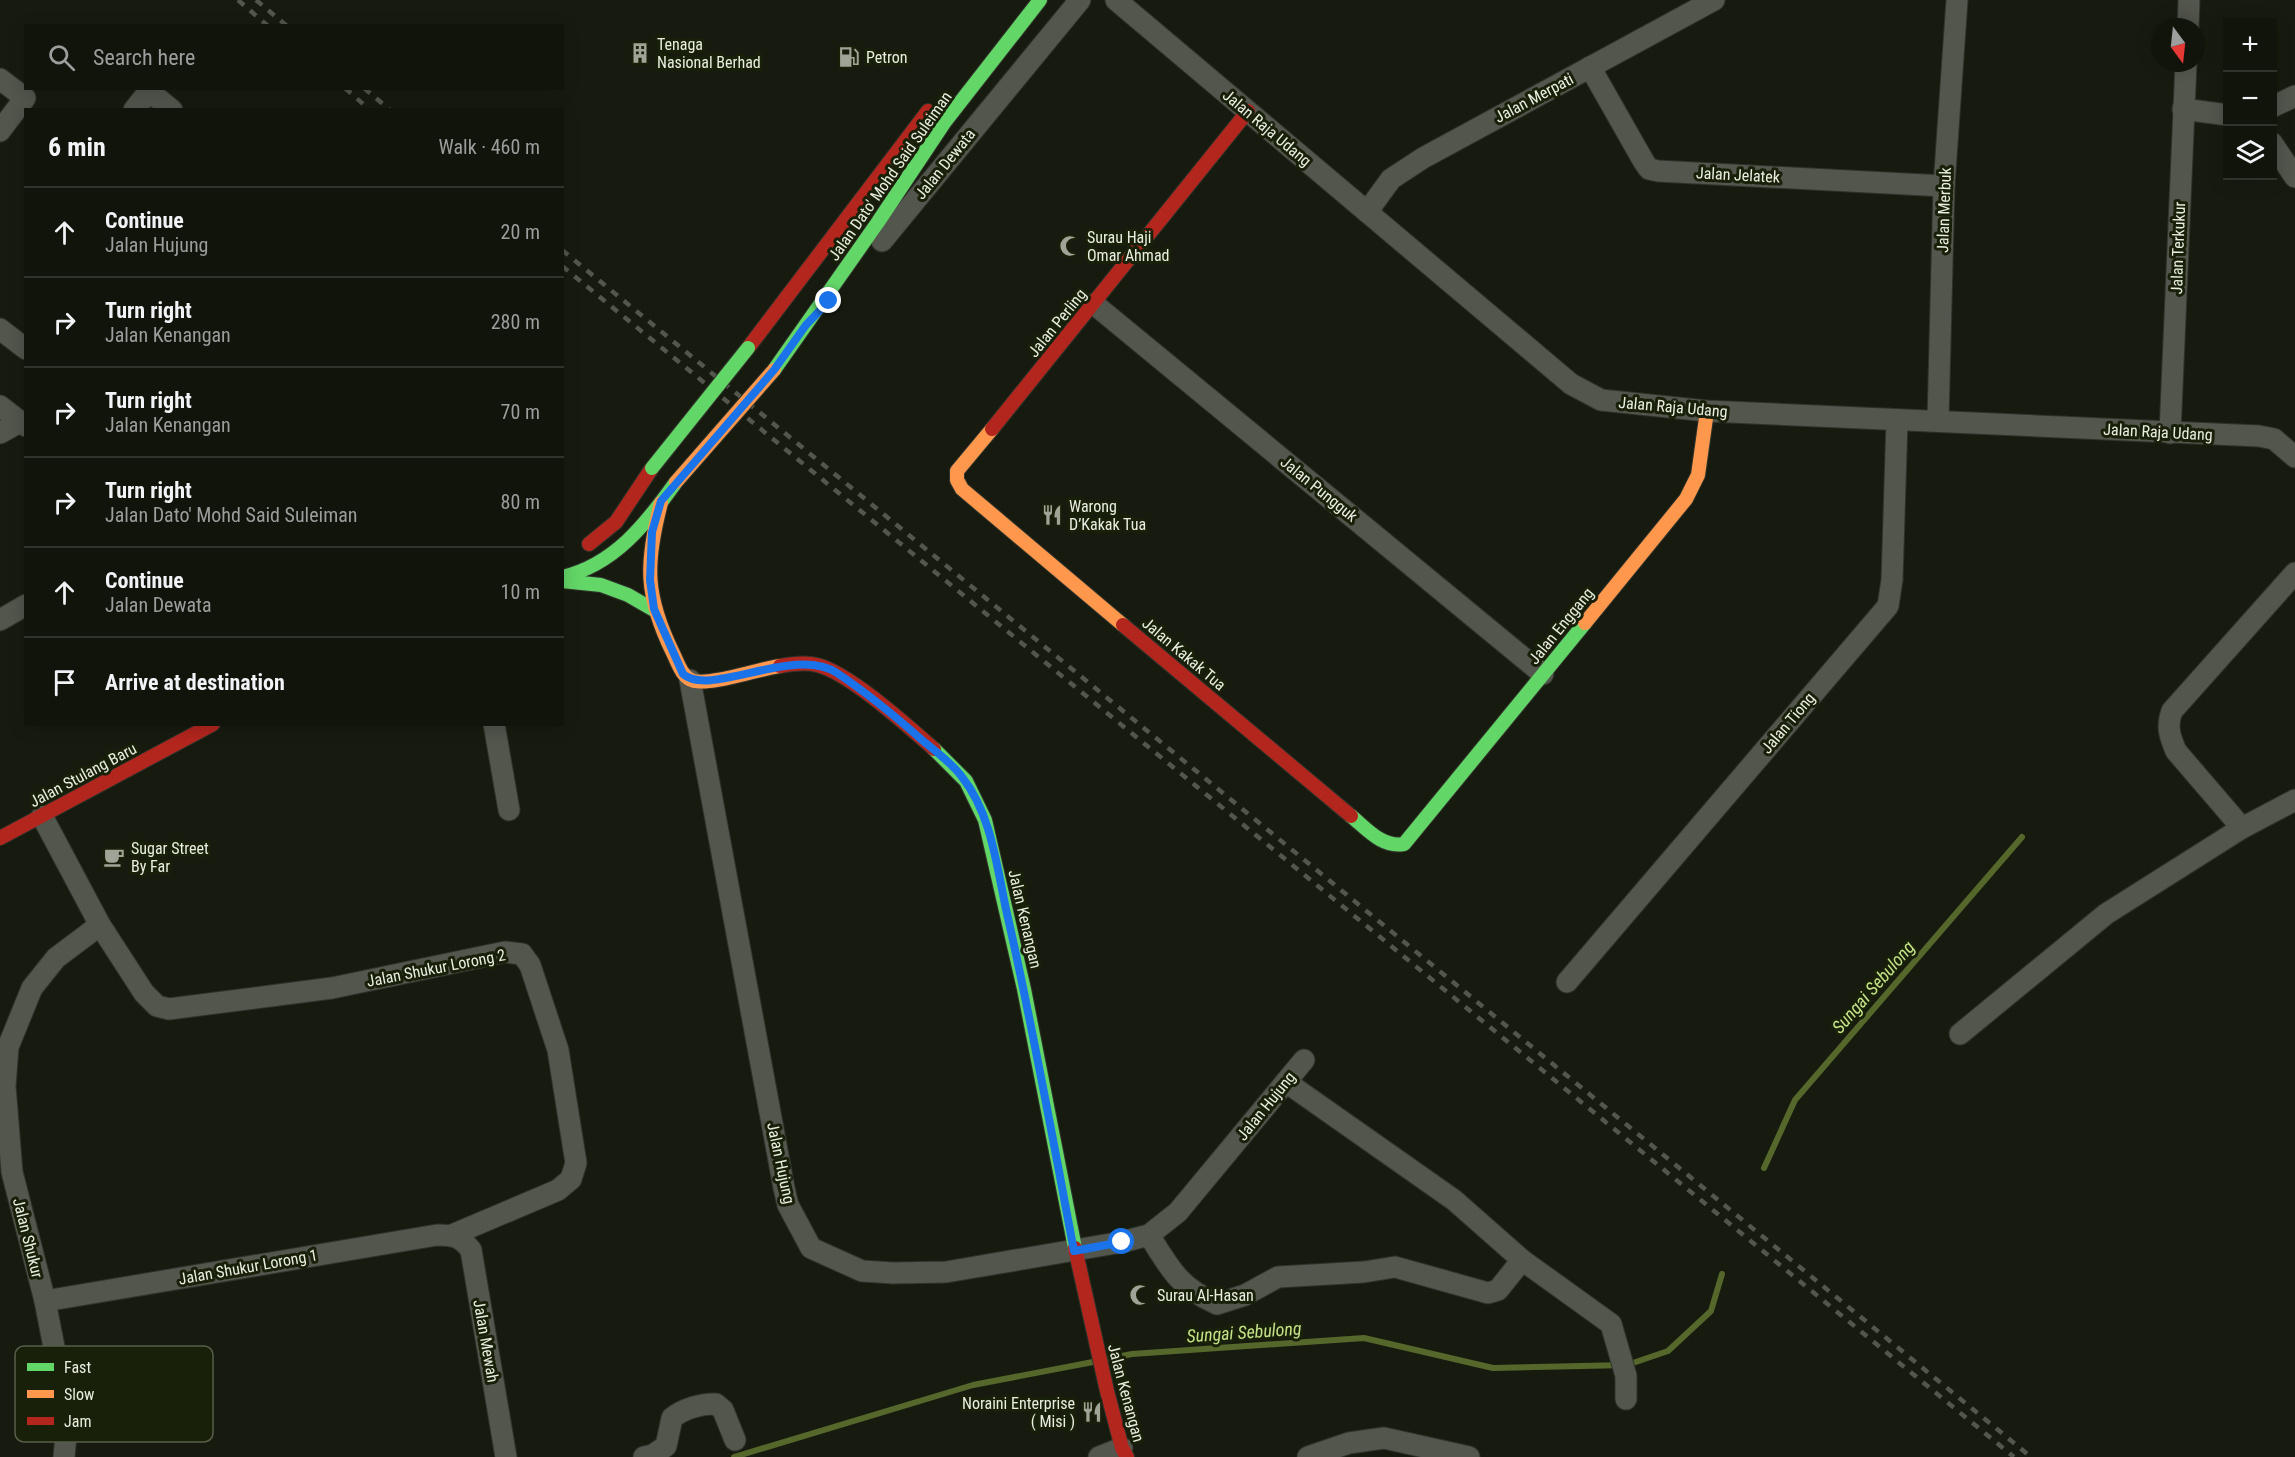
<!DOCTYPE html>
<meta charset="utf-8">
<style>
:root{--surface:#11140b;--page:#1e2119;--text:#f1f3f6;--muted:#9c9e9d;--line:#30332c}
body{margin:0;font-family:"Roboto Condensed",sans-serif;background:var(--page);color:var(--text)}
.controls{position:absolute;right:18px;top:18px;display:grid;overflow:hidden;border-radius:0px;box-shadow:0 3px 15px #0003}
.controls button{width:54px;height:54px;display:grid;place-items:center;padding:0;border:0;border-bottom:2px solid var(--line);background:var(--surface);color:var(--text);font:30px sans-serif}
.compass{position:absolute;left:2151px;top:18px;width:54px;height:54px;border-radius:50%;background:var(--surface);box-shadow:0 3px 15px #0003;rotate:165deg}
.stop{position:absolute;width:18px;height:18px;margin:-14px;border:4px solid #1a73e8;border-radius:50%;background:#fff}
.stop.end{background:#1a73e8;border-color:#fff;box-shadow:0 2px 6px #0008}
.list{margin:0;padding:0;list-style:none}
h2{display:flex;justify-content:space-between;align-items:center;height:78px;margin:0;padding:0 24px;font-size:26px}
h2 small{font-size:20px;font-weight:400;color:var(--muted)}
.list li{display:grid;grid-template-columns:39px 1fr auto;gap:18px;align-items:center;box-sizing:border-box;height:90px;padding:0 24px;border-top:2px solid var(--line)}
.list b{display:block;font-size:22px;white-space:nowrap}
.list p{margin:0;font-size:20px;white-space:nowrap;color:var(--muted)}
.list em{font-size:20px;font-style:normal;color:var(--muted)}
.icon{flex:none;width:33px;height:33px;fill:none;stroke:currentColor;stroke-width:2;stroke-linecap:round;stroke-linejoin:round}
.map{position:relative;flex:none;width:2295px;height:1457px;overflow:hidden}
.search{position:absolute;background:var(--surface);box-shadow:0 3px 15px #0003;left:24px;top:24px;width:540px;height:66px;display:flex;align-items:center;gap:15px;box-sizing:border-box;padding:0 21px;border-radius:0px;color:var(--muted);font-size:22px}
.panel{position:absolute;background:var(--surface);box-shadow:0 3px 15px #0003;left:24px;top:108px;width:540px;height:618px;border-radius:0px}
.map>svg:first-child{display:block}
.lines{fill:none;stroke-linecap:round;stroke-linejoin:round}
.stream{stroke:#55672b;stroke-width:6}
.street-casing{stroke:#30332b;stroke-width:23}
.fast-casing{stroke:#30332b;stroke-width:16}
.slow-casing{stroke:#30332b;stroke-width:16}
.jam-casing{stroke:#30332b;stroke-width:16}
.street{stroke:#53564d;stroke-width:21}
.fast{stroke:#63d668;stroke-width:14}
.slow{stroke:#ff974d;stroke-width:14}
.jam{stroke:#b3261e;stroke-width:14}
.rail{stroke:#52564c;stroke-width:4.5;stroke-dasharray:8 8;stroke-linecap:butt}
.fast-bridge-casing{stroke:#30332b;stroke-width:16;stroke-linecap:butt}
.slow-bridge-casing{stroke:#30332b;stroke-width:16;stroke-linecap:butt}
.fast-bridge{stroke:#63d668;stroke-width:14}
.slow-bridge{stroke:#ff974d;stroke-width:14}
.route{stroke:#1a73e8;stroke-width:8}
.labels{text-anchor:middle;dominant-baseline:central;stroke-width:6;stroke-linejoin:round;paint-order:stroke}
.poi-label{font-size:16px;fill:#e9eee0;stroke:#19200a;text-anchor:start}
.street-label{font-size:16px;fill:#e9eee0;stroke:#19200a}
.water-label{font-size:18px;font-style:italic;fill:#c4e286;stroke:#19200a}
.key{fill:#19200a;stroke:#575e4a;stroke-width:1.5}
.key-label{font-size:16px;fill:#e9eee0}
</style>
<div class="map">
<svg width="2295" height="1457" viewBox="0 0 2295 1457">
<rect width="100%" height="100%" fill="#171b0f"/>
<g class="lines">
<g class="stream">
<polyline points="1764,1168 1795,1100 2022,837"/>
<polyline points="1106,1359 1132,1354 1364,1338 1493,1368 1627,1365 1668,1351 1711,1311 1722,1274"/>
<polyline points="734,1457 973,1385 1093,1362"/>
</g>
<g class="street-casing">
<g id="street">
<polyline points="1116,0 1571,384 1601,400 1707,411 2259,436 2274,439 2295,457"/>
<polyline points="2188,27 2189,0"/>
<polyline points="1590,67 1644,162 1649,169 1658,171 1944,186"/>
<polyline points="0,79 25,98 0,131"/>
<polyline points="2272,107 2295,96"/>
<polyline points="2183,109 2228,115"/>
<polyline points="134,110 149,91 172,110"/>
<polyline points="2272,143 2295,177"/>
<polyline points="1367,212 1391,179 1423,158 1714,0"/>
<polyline points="882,241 1080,0"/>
<polyline points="1094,304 1543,674"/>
<polyline points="0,329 26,349"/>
<polyline points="0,406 26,426"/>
<polyline points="1938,420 1944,186 1957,0"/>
<polyline points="0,433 20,422"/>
<polyline points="2170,433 2186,63"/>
<polyline points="0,620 26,605"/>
<polyline points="690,680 784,1188 788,1205 811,1248 862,1271 893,1273 946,1272 1122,1242 1149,1235 1178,1212 1304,1060"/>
<polyline points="494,724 509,810"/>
<polyline points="42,816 100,925 144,993 157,1006 169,1009 332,988 505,952 522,954 530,965 558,1050 576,1163 571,1179 558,1190 452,1235"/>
<path d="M2242,828l-66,-77c-6,-14 -10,-25 -4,-40l123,-138"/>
<polyline points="1567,982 1888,606 1892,580 1897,420"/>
<polyline points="1960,1034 2106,914 2242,828 2295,800"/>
<polyline points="1286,1082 1454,1200 1522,1260 1611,1324 1626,1376 1626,1399"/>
<path d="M1149,1235c21,34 30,52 68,69l28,-9 33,-18 86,-5 31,-5 93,26 10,-3 24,-30"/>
<path d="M45,1301l392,-66c17,0 24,2 34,15l35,207"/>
<polyline points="64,1457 66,1435 63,1393 45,1301 12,1172 5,1086 8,1047 32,988 56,958 100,925"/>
<path d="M644,1457l9,-2 13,-9 6,-28c11,-9 30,-15 44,-14l7,6 12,30"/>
<polyline points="1099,1457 1122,1448"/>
<polyline points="1308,1457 1349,1443 1384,1438 1469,1457"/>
</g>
</g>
<g class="fast-casing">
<g id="fast">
<polyline points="774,370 878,222 944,123 1040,0"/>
<path d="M562,577c52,-12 84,-53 114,-95"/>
<polyline points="562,581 601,585 628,595 654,610"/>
<polyline points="934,749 966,781 985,820 1024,989 1075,1248"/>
<path d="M1351,816c16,13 31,32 53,28l181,-221"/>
</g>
</g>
<g class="slow-casing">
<g id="slow">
<polyline points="992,429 957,471 957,480 962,489 1123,625"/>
<path d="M661,503c-16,61 -16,93 12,150 5,10 9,25 21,28 19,4 64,-12 86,-15"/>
<polyline points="1585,623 1686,499 1698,475 1707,411"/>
</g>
</g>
<g class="jam-casing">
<g id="jam">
<polyline points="748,348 928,111"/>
<polyline points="992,429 1248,111"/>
<polyline points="589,544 616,522 652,468"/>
<polyline points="1123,625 1351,816"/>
<path d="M780,666c11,-2 25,-4 37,-1 31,7 91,61 117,84"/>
<polyline points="0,838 213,724"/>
<polyline points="1075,1248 1107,1391 1122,1448 1127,1457"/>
</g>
</g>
<use href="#street" class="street"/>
<use href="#fast" class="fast"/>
<use href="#slow" class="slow"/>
<use href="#jam" class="jam"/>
<g class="rail">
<polyline points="238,0 268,26"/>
<polyline points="256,0 287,26"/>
<polyline points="345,88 370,110"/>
<polyline points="364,88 390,110"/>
<polyline points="562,250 2031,1457"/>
<polyline points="562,266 2014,1457"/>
</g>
<g class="fast-bridge-casing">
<polyline id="fast-bridge" points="652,468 748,348"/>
</g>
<g class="slow-bridge-casing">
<polyline id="slow-bridge" points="676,482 774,370"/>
</g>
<use href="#fast-bridge" class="fast-bridge"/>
<use href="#slow-bridge" class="slow-bridge"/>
</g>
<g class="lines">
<path class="route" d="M829,301l-23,24 -32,45 -113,131 -9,31 -2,48 4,29 29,65c27,24 111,-29 154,-1 30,20 58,43 85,67 13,11 30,23 40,37 31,39 35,94 46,141 25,110 45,222 66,333l48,-9"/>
</g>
<defs>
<g id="building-bare" transform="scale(1.62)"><path d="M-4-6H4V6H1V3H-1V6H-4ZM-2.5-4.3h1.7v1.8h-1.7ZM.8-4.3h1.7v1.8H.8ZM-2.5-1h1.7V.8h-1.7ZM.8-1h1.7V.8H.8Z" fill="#a0a497" stroke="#19200a" stroke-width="2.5" paint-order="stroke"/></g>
<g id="fuel-bare" transform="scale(1.62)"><path d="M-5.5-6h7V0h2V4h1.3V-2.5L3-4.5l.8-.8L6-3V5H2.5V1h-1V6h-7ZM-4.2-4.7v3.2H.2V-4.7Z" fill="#a0a497" stroke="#19200a" stroke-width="2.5" paint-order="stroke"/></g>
<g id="mosque-bare" transform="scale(1.62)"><path d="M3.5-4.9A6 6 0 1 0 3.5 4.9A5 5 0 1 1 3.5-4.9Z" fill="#a0a497" stroke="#19200a" stroke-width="2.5" paint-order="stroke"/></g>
<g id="restaurant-bare" transform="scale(1.62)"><path d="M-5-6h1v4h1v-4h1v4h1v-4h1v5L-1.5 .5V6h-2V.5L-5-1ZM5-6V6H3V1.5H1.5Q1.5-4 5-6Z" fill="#a0a497" stroke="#19200a" stroke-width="2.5" paint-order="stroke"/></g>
<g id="cafe-bare" transform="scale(1.62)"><path d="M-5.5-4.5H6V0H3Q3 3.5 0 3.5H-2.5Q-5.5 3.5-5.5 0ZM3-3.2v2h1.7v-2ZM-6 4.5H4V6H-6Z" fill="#a0a497" stroke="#19200a" stroke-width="2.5" paint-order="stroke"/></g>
</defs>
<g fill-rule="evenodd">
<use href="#building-bare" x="640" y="53"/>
<use href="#fuel-bare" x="849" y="57"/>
<use href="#mosque-bare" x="1070" y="246"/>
<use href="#restaurant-bare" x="1052" y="515"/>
<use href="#cafe-bare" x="114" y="857"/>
<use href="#mosque-bare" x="1140" y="1295"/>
<use href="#restaurant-bare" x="1092" y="1412"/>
</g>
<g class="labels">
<g class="poi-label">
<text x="657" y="44">Tenaga<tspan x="657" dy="18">Nasional Berhad</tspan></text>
<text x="866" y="57">Petron</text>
<text x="1087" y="237">Surau Haji<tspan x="1087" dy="18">Omar Ahmad</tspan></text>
<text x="1069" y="506">Warong<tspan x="1069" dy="18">D’Kakak Tua</tspan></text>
<text x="131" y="848">Sugar Street<tspan x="131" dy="18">By Far</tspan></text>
<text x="1157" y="1295">Surau Al-Hasan</text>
<text x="1075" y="1403" text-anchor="end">Noraini Enterprise<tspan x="1075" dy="18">( Misi )</tspan></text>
</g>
<g class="street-label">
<text transform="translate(1534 98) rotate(-28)">Jalan Merpati</text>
<text transform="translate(1267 128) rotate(40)">Jalan Raja Udang</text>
<text transform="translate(945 164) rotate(-51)">Jalan Dewata</text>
<text transform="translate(1738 175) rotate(3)">Jalan Jelatek</text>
<text transform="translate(890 176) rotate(-55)">Jalan Dato' Mohd Said Suleiman</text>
<text transform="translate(1944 210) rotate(-88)">Jalan Merbuk</text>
<text transform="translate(2178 248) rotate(-88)">Jalan Terkukur</text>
<text transform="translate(1057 323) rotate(-51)">Jalan Perling</text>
<text transform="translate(1673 407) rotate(5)">Jalan Raja Udang</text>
<text transform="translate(2158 432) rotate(3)">Jalan Raja Udang</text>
<text transform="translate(1319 489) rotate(39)">Jalan Pungguk</text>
<text transform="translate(1561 626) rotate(-51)">Jalan Enggang</text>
<text transform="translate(1184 654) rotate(40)">Jalan Kakak Tua</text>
<text transform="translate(1788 723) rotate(-50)">Jalan Tiong</text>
<text transform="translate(83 775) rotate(-28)">Jalan Stulang Baru</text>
<text transform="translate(1025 919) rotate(77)">Jalan Kenangan</text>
<text transform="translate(436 968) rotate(-11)">Jalan Shukur Lorong 2</text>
<text transform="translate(1266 1106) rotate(-51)">Jalan Hujung</text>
<text transform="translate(781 1163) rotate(78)">Jalan Hujung</text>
<text transform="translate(28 1238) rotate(76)">Jalan Shukur</text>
<text transform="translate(248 1267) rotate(-10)">Jalan Shukur Lorong 1</text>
<text transform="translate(486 1341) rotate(80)">Jalan Mewah</text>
<text transform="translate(1126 1393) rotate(75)">Jalan Kenangan</text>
</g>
<g class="water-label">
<text transform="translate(1873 987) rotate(-49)">Sungai Sebulong</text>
<text transform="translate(1244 1332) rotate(-4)">Sungai Sebulong</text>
</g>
</g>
<rect x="15" y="1346" width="198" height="96" rx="9" class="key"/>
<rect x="27" y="1363" width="27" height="8" fill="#63d668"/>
<rect x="27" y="1390" width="27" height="8" fill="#ff974d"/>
<rect x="27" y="1417" width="27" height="8" fill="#b3261e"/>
<g class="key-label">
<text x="64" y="1373">Fast</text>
<text x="64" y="1400">Slow</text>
<text x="64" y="1427">Jam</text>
</g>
</svg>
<div class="controls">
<button>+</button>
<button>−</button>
<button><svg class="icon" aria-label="layers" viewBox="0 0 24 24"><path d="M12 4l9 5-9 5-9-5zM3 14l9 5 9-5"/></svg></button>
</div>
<svg class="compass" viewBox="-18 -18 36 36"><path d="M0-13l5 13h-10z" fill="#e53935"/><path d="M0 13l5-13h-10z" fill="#9c9e9d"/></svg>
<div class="stop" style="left:1122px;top:1242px"></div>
<div class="stop end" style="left:829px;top:301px"></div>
<div class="search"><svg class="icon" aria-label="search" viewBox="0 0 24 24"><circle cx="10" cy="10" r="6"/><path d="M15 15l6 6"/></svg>Search here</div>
<section class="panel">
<h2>6 min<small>Walk · 460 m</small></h2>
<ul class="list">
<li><svg class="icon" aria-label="ahead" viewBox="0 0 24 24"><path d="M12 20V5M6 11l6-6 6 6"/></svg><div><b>Continue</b><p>Jalan Hujung</p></div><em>20 m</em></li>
<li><svg class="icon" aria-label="right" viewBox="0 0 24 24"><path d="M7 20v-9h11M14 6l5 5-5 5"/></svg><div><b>Turn right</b><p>Jalan Kenangan</p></div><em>280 m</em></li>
<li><svg class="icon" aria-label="right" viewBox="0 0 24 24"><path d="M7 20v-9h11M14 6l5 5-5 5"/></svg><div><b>Turn right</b><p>Jalan Kenangan</p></div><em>70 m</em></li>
<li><svg class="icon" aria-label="right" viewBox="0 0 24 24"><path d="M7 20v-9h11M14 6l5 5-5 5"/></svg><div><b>Turn right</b><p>Jalan Dato' Mohd Said Suleiman</p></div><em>80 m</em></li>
<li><svg class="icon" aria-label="ahead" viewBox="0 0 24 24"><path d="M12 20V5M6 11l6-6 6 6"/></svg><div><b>Continue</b><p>Jalan Dewata</p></div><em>10 m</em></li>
<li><svg class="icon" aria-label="arrive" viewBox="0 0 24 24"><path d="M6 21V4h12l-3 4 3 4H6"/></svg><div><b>Arrive at destination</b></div></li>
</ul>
</section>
</div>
